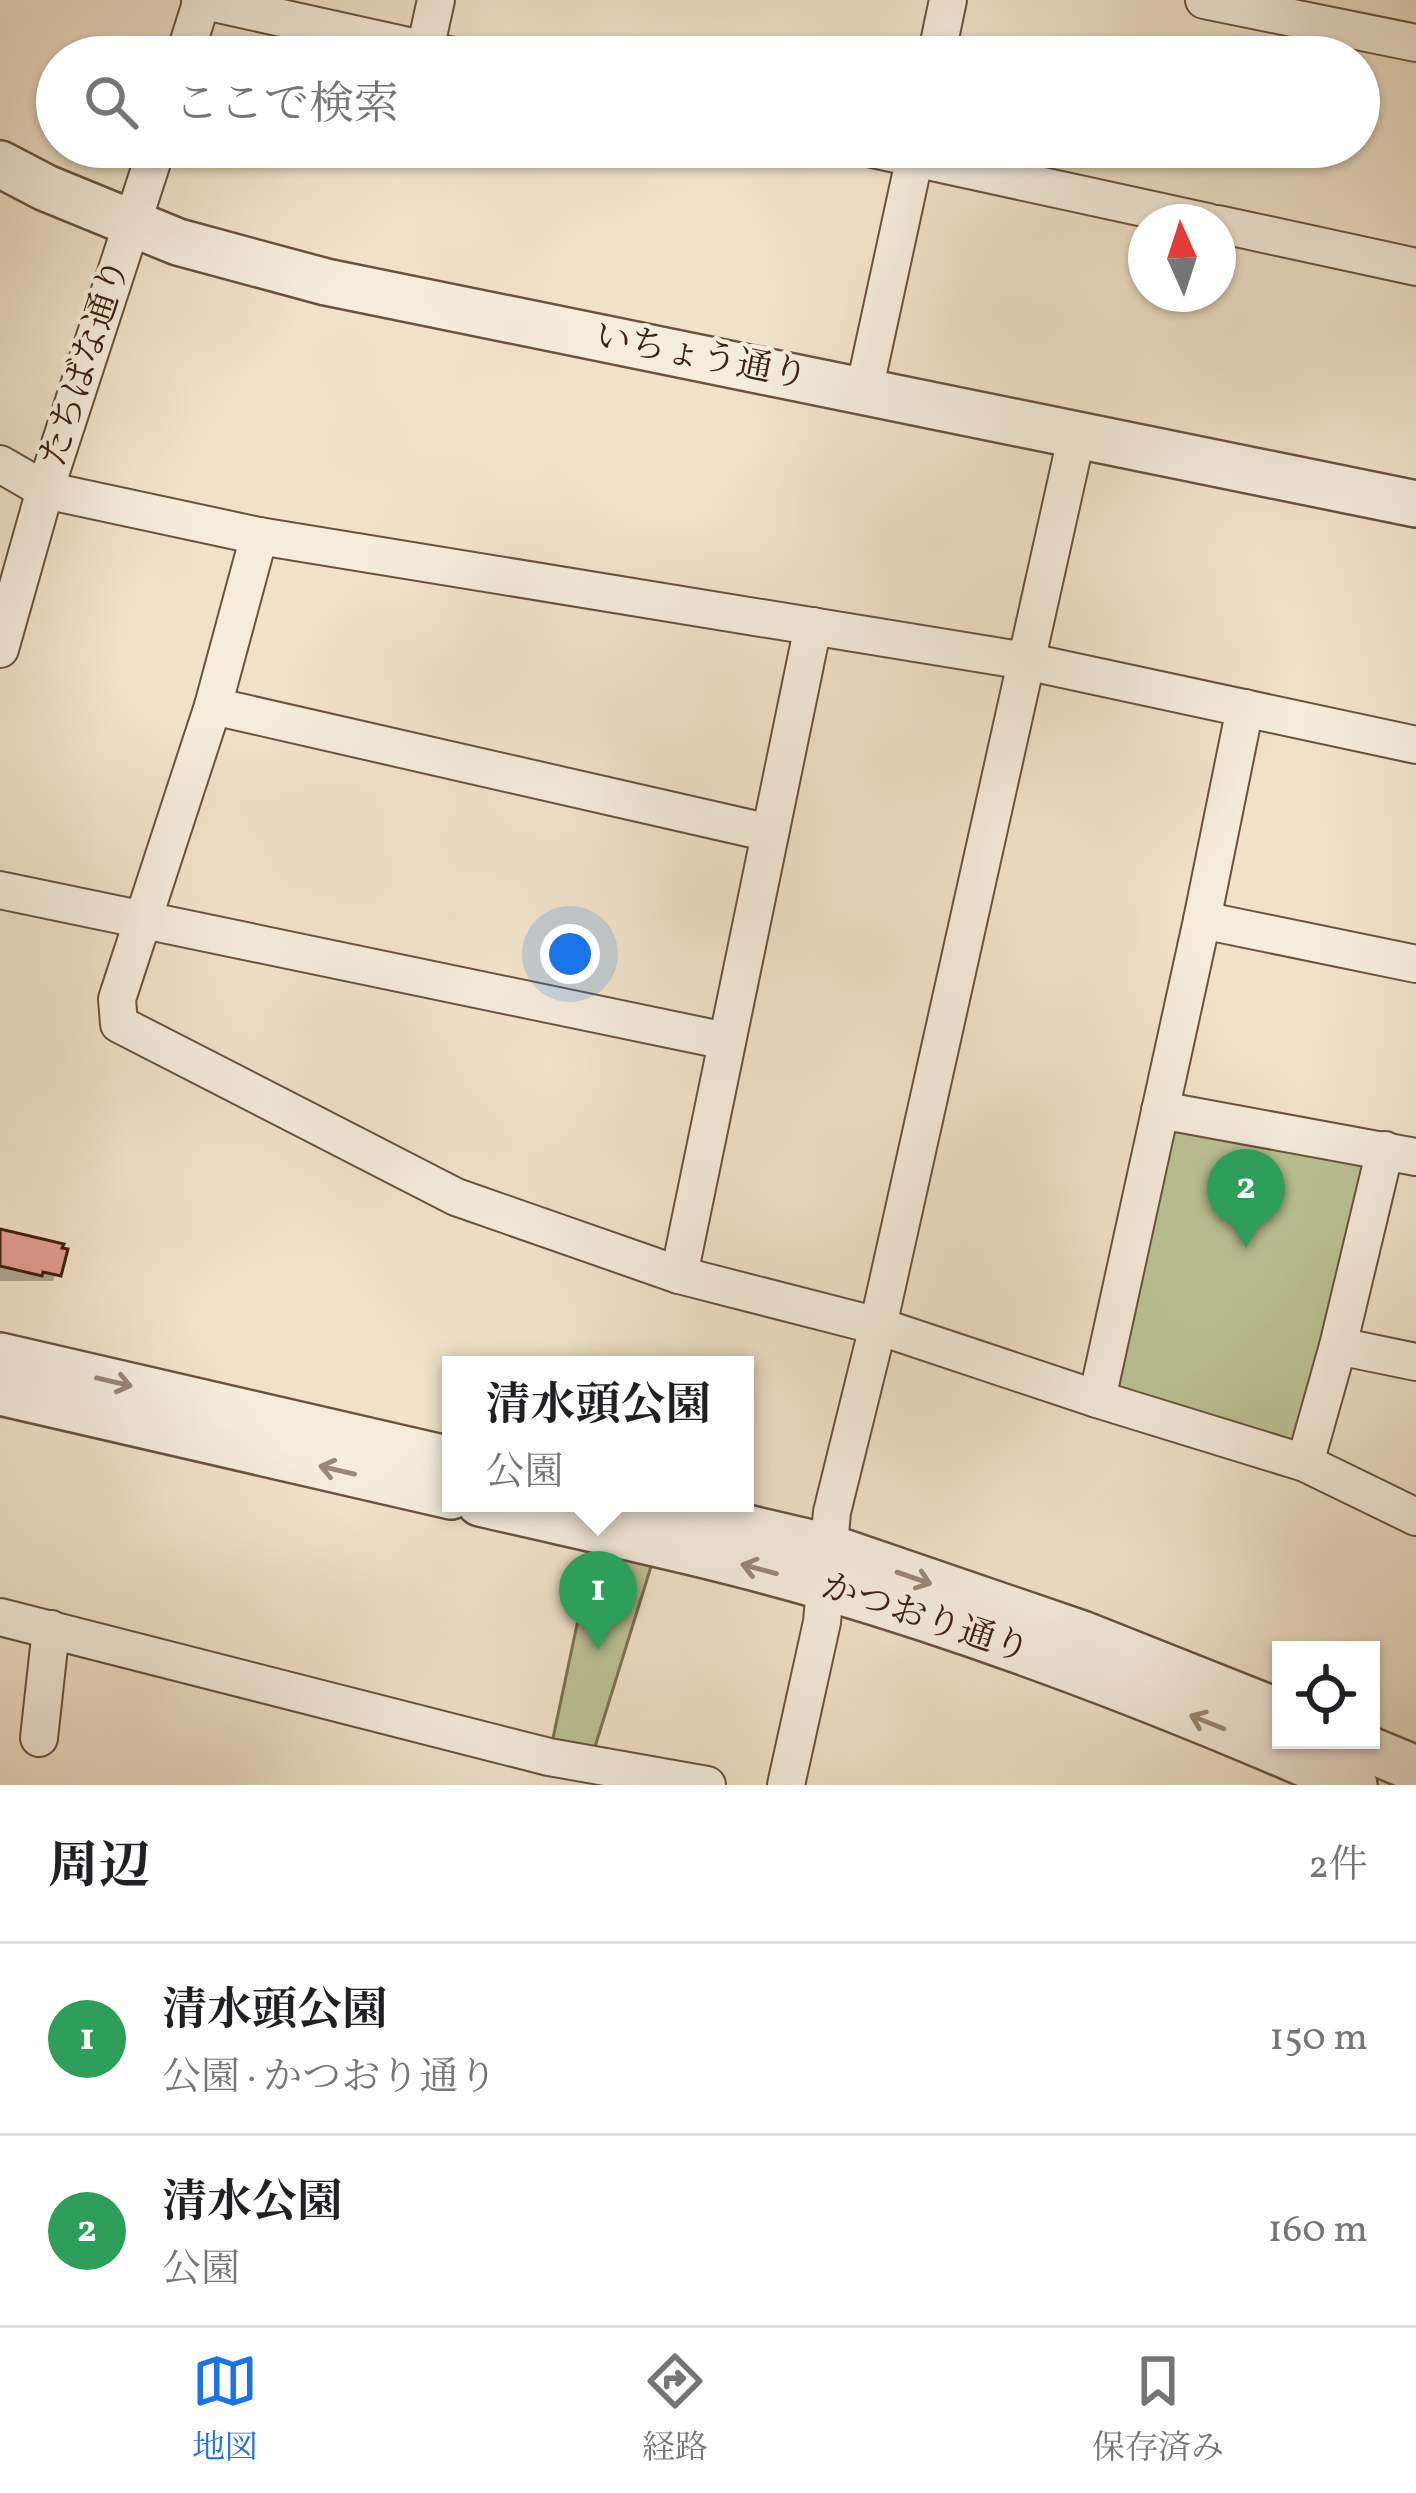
<!DOCTYPE html>
<html lang="ja">
<meta charset="utf-8">
<style>
:root{--surface:#fff;--page:#f6f6f6;--text:#202124;--muted:#757577;--line:#e0e0e0;--accent:#1a73e8}
body{margin:0;font-family:Vollkorn,"Noto Serif JP",serif;background:var(--page);color:var(--text)}
.controls{position:absolute;right:36px;bottom:36px;display:grid;overflow:hidden;border-radius:0px;box-shadow:0 3px 9px #0004}
.controls button{width:108px;height:108px;display:grid;place-items:center;padding:0;border:0;border-bottom:3px solid var(--line);background:var(--surface);color:var(--text);font:60px sans-serif}
.compass{position:absolute;left:1128px;top:204px;width:108px;height:108px;border-radius:50%;background:var(--surface);box-shadow:0 3px 9px #0004;rotate:357deg}
.you{position:absolute;left:570px;top:954px;width:42px;height:42px;margin:-30px;border:9px solid #fff;border-radius:50%;background:#1a73e8;box-shadow:0 0 0 18px #1a73e833}
.badge{display:grid;place-items:center;width:78px;height:78px;border-radius:50%;background:var(--accent);color:#fff;font-size:39px;font-weight:700}
.pin{position:absolute;translate:-50% -99px;filter:drop-shadow(0 3px 6px #0008)}
.pin::after{content:'';position:absolute;top:63px;width:42px;height:36px;background:inherit;clip-path:polygon(0 0,100% 0,50% 100%)}
.popup{position:absolute;left:442px;top:1356px;width:312px;height:156px;box-sizing:border-box;display:grid;place-content:center;border-radius:0px;background:var(--surface);filter:drop-shadow(0 3px 9px #0005);font-size:39px;white-space:nowrap;color:var(--muted)}
.popup b{font-size:45px;color:var(--text)}
.popup::after{content:'';position:absolute;left:50%;top:100%;margin-left:-24px;border:24px solid transparent;border-top-color:var(--surface)}
.list{margin:0;padding:0;list-style:none}
h2{display:flex;justify-content:space-between;align-items:center;height:156px;margin:0;padding:0 48px;font-size:51px}
h2 small{font-size:39px;font-weight:400;color:var(--muted)}
.list li{display:grid;grid-template-columns:78px 1fr auto;gap:36px;align-items:center;box-sizing:border-box;height:192px;padding:0 48px;border-top:3px solid var(--line)}
.list b{display:block;font-size:45px;white-space:nowrap}
.list p{margin:0;font-size:39px;white-space:nowrap;color:var(--muted)}
.list em{font-size:39px;font-style:normal;color:var(--muted)}
.icon{flex:none;width:66px;height:66px;fill:none;stroke:currentColor;stroke-width:2;stroke-linecap:round;stroke-linejoin:round}
.map{position:relative;flex:none;width:1416px;height:1785px;overflow:hidden}
.search{position:absolute;background:var(--surface);box-shadow:0 3px 9px #0004;left:36px;right:36px;top:36px;height:132px;display:flex;align-items:center;gap:30px;box-sizing:border-box;padding:0 42px;border-radius:66px;color:var(--muted);font-size:45px}
.sheet{height:540px;background:var(--surface)}
nav{display:flex;justify-content:space-around;align-items:center;box-sizing:border-box;height:168px;border-top:3px solid var(--line);background:var(--surface);font-size:33px;color:var(--muted)}
nav a{display:grid;justify-items:center;gap:6px}
nav .on{color:var(--accent)}
.map>svg:first-child{display:block}
.green{fill:#bbc395;stroke:#7c7252;stroke-width:3}
.building{fill:#e49d92;stroke:#3e220f;stroke-width:3;filter:url(#shadow)}
.lines{fill:none;stroke-linecap:round;stroke-linejoin:round}
.minor-casing{stroke:#6a523e;stroke-width:40}
.tertiary-casing{stroke:#6a523e;stroke-width:50}
.minor{stroke:#f5ecdc;stroke-width:36}
.tertiary{stroke:#f5ecdc;stroke-width:45}
.oneway{stroke:#9a8776}
.labels{text-anchor:middle;dominant-baseline:central;stroke-width:9;stroke-linejoin:round;paint-order:stroke}
.street-label{font-size:36px;fill:#3e220f;stroke:#f5ecdc}
</style>
<div class="map">
<svg width="1416" height="1785" viewBox="0 0 1416 1785">
<defs>
<filter id="shadow"><feDropShadow dx="-11" dy="11" stdDeviation="0" flood-color="#0004"/></filter>
</defs>
<rect width="100%" height="100%" fill="#f0e2c9"/>
<filter id="stains"><feTurbulence type="fractalNoise" baseFrequency=".00167" numOctaves="4"/><feColorMatrix values="0 0 0 0 .2 0 0 0 0 .09 0 0 0 0 .02 0 0 0 .5 -.17"/></filter>
<radialGradient id="worn" r=".72"><stop offset=".6" stop-color="#630" stop-opacity="0"/><stop offset="1" stop-color="#630" stop-opacity=".3"/></radialGradient>
<g class="green">
<polygon points="1160,1110 1385,1150 1305,1463 1097,1399"/>
<polygon points="597,1530 658,1544 589,1766 549,1757"/>
</g>
<polygon class="building" points="0,1229 64,1244 62,1248 68,1249 61,1276 43,1272 42,1276 0,1266"/>
<g class="lines">
<g class="minor-casing">
<g id="minor">
<polyline points="200,0 458,57"/>
<polyline points="1204,0 1416,43"/>
<polyline points="425,50 436,0"/>
<polyline points="184,57 202,0"/>
<polyline points="936,57 948,0"/>
<polyline points="863,147 1208,222"/>
<polyline points="1218,224 1416,267"/>
<polyline points="864,391 917,147"/>
<polyline points="0,464 45,490 259,536 1025,661 1416,745"/>
<polyline points="259,536 213,706 117,999 119,1024 456,1197 679,1275 878,1326 1097,1399 1305,1463 1416,1517"/>
<polyline points="0,649 45,490 157,147"/>
<polyline points="213,706 770,833"/>
<polyline points="0,890 726,1041"/>
<polyline points="1202,920 1416,964"/>
<polyline points="1160,1110 1416,1157"/>
<polyline points="679,1275 813,626"/>
<polyline points="1338,1346 1416,1362"/>
<polyline points="1097,1399 1202,920 1245,708"/>
<polyline points="1305,1463 1338,1346 1385,1150"/>
<polyline points="0,1617 549,1757 707,1785"/>
<polyline points="39,1738 51,1629"/>
<polyline points="786,1785 822,1622 832,1512 878,1326 1077,434"/>
</g>
</g>
<g class="tertiary-casing">
<g id="tertiary">
<polyline points="0,164 46,188 178,242 326,282 1416,504"/>
<polyline points="0,1356 451,1460"/>
<polyline points="0,1392 451,1496"/>
<path d="M480,1503c116,27 232,51 345,84 181,53 357,122 529,198"/>
<polyline points="640,1503 828,1547 1082,1634 1281,1713"/>
<polyline points="1346,1740 1416,1769"/>
</g>
</g>
<use href="#minor" class="minor"/>
<use href="#tertiary" class="tertiary"/>
</g>
<defs><path id="oneway-shaft" d="M-6 0H5M1.5-3L5.5 0L1.5 3" fill="none" stroke-width="1.6" stroke-linecap="round" stroke-linejoin="round" transform="scale(3)"/></defs>
<g class="oneway">
<use href="#oneway-shaft" transform="translate(114 1382) rotate(13)"/>
<use href="#oneway-shaft" transform="translate(337 1470) rotate(-167)"/>
<use href="#oneway-shaft" transform="translate(759 1569) rotate(-165)"/>
<use href="#oneway-shaft" transform="translate(914 1578) rotate(19)"/>
<use href="#oneway-shaft" transform="translate(1207 1722) rotate(-158)"/>
</g>
<g class="labels">
<g class="street-label">
<text transform="translate(701 358) rotate(11)">いちょう通り</text>
<text transform="translate(87 363) rotate(-72)">たちばな通り</text>
<text transform="translate(925 1620) rotate(18)">かつおり通り</text>
</g>
</g>
<rect width="100%" height="100%" filter="url(#stains)"/>
<rect width="100%" height="100%" fill="url(#worn)"/>
</svg>
<div class="controls">
<button><svg class="icon" aria-label="locate" viewBox="0 0 24 24"><circle cx="12" cy="12" r="6"/><path d="M12 2v4M12 18v4M2 12h4M18 12h4"/></svg></button>
</div>
<svg class="compass" viewBox="-18 -18 36 36"><path d="M0-13l5 13h-10z" fill="#e53935"/><path d="M0 13l5-13h-10z" fill="#757577"/></svg>
<div class="you"></div>
<div class="pin badge" style="left:598px;top:1650px;background:#2e9e5b">1</div>
<div class="popup"><b>清水頭公園</b>公園</div>
<div class="pin badge" style="left:1246px;top:1248px;background:#2e9e5b">2</div>
<div class="search"><svg class="icon" aria-label="search" viewBox="0 0 24 24"><circle cx="10" cy="10" r="6"/><path d="M15 15l6 6"/></svg>ここで検索</div>
</div>
<section class="sheet">
<h2>周辺<small>2件</small></h2>
<ul class="list">
<li><span class="badge" style="background:#2e9e5b">1</span><div><b>清水頭公園</b><p>公園 · かつおり通り</p></div><em>150 m</em></li>
<li><span class="badge" style="background:#2e9e5b">2</span><div><b>清水公園</b><p>公園</p></div><em>160 m</em></li>
</ul>
</section>
<nav>
<a class="on"><svg class="icon" aria-label="map" viewBox="0 0 24 24"><path d="M3 6l6-2 6 2 6-2v14l-6 2-6-2-6 2zM9 4v14M15 6v14"/></svg>地図</a>
<a><svg class="icon" aria-label="directions" viewBox="0 0 24 24"><path d="M12 3l9 9-9 9-9-9zM9 14v-3h6M13 9l2 2-2 2"/></svg>経路</a>
<a><svg class="icon" aria-label="saved" viewBox="0 0 24 24"><path d="M7 4h10v16l-5-4-5 4z"/></svg>保存済み</a>
</nav>
